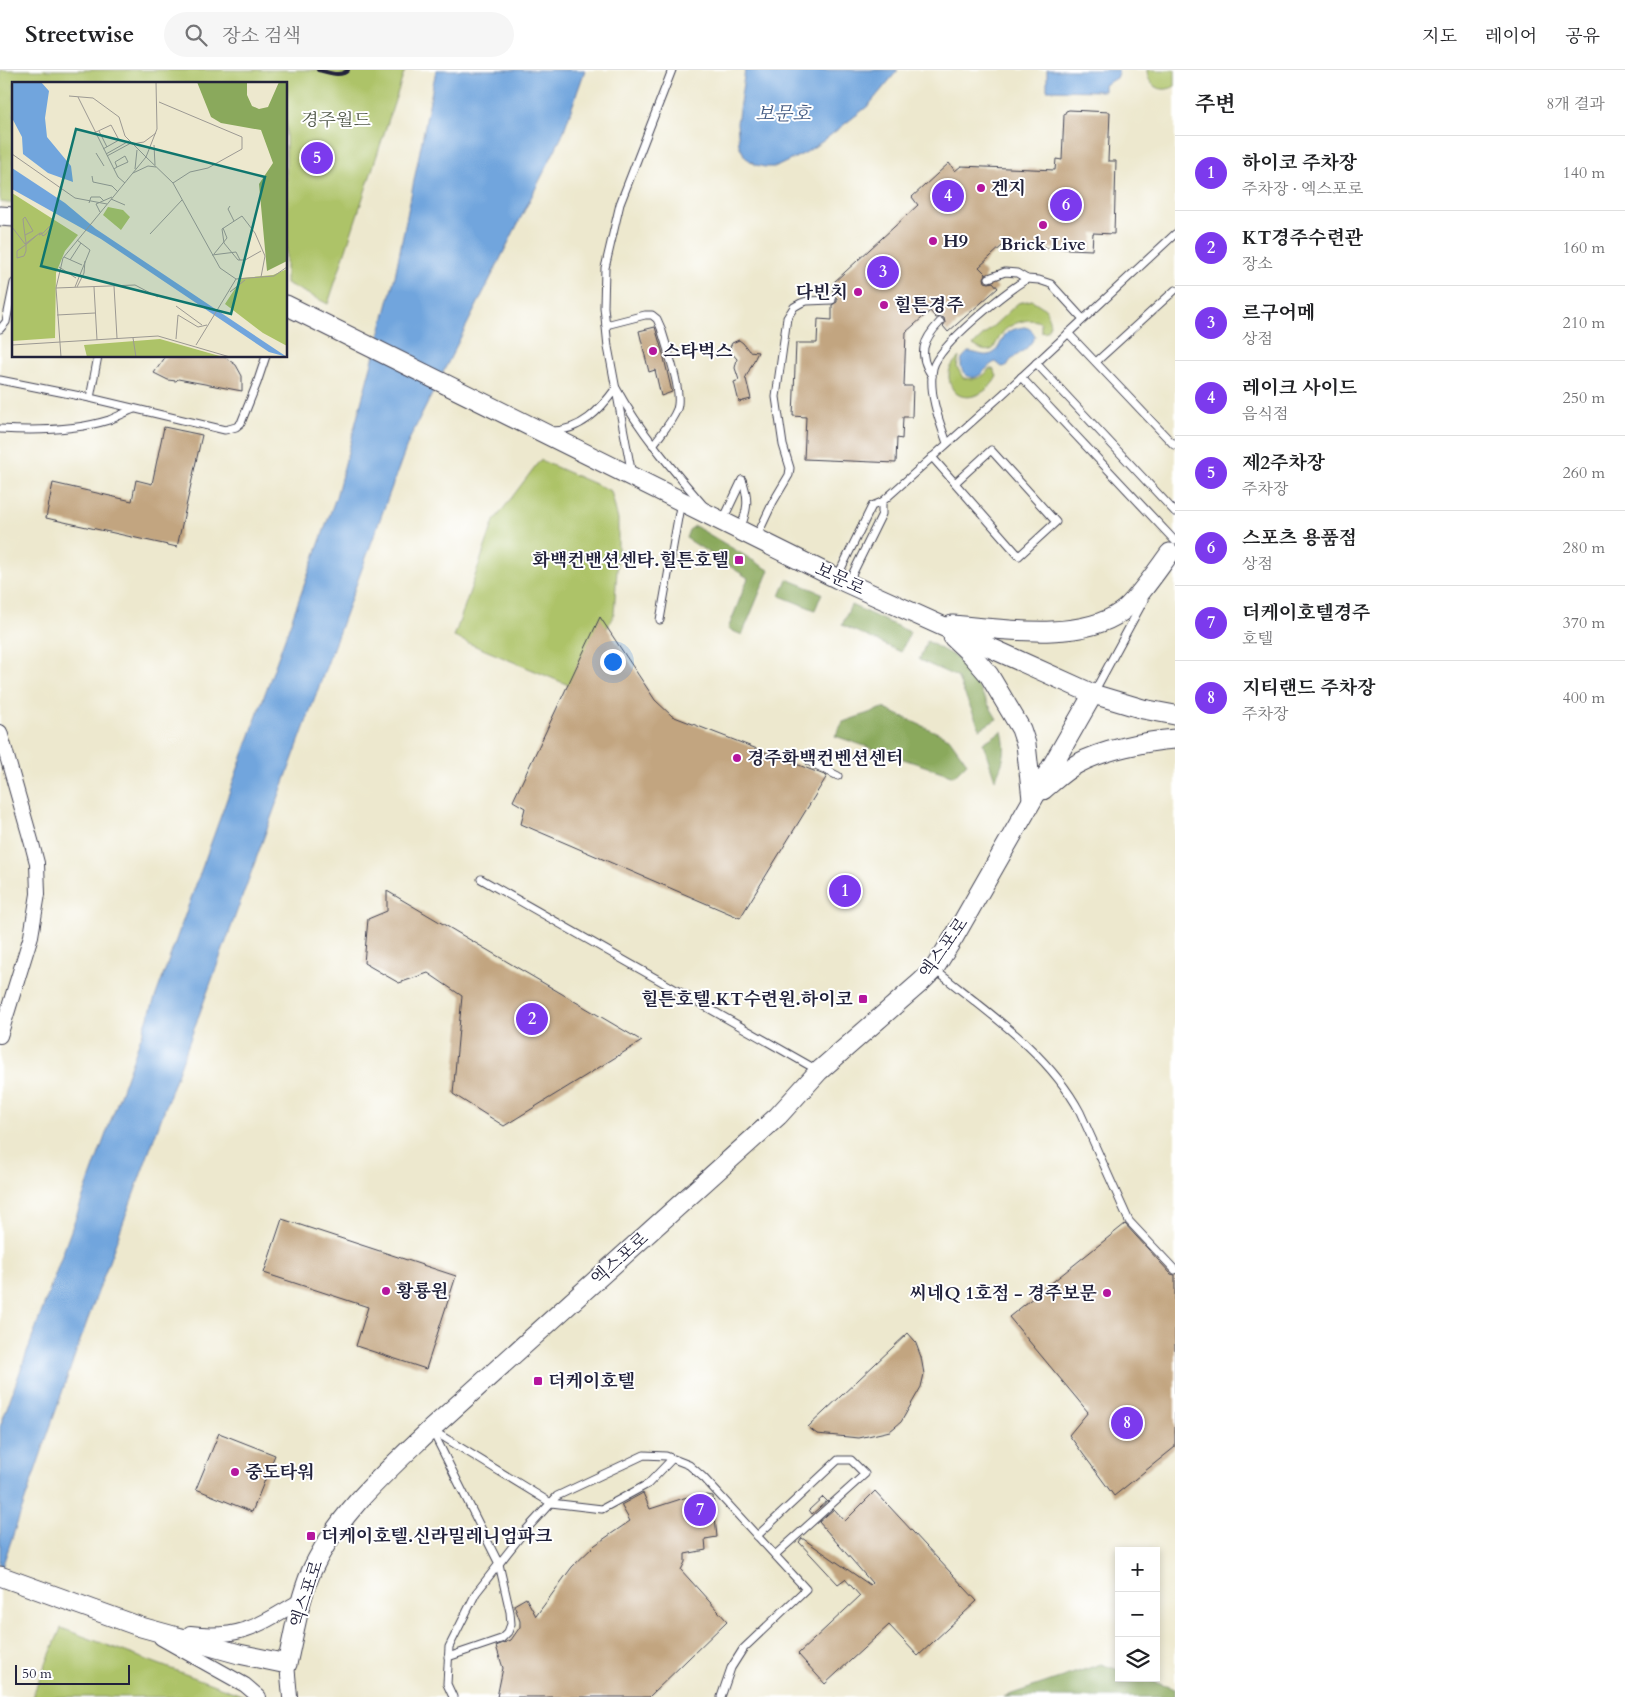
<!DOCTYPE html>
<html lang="ko">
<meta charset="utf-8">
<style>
:root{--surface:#fff;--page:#f6f6f6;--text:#202124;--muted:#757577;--line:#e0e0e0;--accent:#7c3aed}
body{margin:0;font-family:Cardo,"Noto Serif KR",serif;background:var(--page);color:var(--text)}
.controls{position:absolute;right:15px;bottom:15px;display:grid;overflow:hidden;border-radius:0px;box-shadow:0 2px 8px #0003}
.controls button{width:45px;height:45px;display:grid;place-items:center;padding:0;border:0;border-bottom:1px solid var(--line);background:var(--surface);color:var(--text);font:25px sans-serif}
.scale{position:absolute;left:15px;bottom:12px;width:115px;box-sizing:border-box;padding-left:5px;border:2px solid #22223b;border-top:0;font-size:14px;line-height:18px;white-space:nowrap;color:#22223b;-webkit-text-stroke:4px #fff;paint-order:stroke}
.you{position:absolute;left:612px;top:591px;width:18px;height:18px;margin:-12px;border:4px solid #fff;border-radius:50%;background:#1a73e8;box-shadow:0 0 0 8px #1a73e833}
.badge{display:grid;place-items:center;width:32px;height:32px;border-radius:50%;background:var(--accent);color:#fff;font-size:16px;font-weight:700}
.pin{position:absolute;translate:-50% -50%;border:2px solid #fff;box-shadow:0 1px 5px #0006}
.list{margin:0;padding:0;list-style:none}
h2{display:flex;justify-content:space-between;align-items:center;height:65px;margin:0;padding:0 20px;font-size:21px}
h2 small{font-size:16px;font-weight:400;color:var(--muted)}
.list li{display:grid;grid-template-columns:32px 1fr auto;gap:15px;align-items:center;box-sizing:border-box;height:75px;padding:0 20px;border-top:1px solid var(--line)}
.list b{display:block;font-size:19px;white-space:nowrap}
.list p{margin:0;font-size:16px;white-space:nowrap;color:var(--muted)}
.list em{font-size:16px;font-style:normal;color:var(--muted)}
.icon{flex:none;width:28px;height:28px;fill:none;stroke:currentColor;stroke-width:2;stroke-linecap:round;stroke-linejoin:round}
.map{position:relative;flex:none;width:1175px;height:1627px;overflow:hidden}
header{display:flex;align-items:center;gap:30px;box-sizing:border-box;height:70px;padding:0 25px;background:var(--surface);border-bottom:1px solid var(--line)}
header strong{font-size:24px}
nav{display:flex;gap:28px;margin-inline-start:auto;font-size:18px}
.search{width:350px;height:45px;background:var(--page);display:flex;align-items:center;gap:12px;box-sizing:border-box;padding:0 18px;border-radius:28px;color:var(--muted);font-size:19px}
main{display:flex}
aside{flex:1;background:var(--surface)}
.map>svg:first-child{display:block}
.green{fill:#adc368;stroke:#687252}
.forest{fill:#8aa95c;stroke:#56664c}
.water{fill:#71a5dd;stroke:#4a648c}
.building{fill:#c2a580}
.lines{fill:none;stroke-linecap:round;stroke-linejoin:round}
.lane-casing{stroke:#404051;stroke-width:9}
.street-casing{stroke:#404051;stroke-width:16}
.secondary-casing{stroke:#404051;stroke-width:21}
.lane{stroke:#fff;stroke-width:7}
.street{stroke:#fff;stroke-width:14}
.secondary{stroke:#fff;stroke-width:19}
.rail{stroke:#22223b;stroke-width:4}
.poi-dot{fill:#b5179e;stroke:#fff;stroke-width:2}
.labels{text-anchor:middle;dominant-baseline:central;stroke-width:4;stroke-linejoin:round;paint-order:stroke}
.park-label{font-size:18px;fill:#535a4b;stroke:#fff}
.poi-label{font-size:18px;font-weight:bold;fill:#22223b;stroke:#fff;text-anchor:start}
.street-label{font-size:18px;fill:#22223b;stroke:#fff}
.water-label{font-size:19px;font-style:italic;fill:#465d84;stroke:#fff}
.inset-road{fill:none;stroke:#9c9993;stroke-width:1}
.view{fill:#0f766e;fill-opacity:0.15;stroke:#0f766e;stroke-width:2.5}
.inset-edge{fill:none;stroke:#22223b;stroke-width:2.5}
</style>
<header>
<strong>Streetwise</strong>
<div class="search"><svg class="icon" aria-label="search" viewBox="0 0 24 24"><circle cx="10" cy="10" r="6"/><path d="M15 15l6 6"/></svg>장소 검색</div>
<nav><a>지도</a><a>레이어</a><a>공유</a></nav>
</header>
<main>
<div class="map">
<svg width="1175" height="1627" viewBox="0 0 1175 1627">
<rect width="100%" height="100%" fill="#fff"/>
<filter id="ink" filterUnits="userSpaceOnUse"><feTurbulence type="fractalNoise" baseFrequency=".02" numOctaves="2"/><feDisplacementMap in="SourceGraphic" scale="10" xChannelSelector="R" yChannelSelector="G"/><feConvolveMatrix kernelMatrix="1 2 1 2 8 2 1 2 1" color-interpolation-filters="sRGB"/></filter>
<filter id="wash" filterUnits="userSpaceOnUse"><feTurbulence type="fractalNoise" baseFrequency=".0096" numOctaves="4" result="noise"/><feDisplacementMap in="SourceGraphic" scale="20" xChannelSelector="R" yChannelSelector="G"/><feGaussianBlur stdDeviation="1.12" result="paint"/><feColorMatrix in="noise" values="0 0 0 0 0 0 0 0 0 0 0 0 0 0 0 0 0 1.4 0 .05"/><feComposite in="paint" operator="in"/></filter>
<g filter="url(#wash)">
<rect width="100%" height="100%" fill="#ede8ce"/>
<g class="green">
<polygon points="0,0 405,0 328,234 286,213 286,14 14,14 14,134 0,132"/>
<path d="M1147,0h28v16c-13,8 -28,0 -28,-16z"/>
<path d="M1032,230l14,9 4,15 -3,7 -3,1 -3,-1v-8c-10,-7 -30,0 -38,9 -4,5 -7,12 -10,17 -8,4 -13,0 -20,-4l45,-42z"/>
<path d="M959,287l-2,10 6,11c11,2 20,1 26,-9h4l4,7c-9,21 -44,33 -48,2 0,-4 0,-8 2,-11 2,-4 5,-7 8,-10z"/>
<polygon points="540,390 611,421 618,450 618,485 614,544 578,619 454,567 494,451"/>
<polygon points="61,1558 247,1627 32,1627"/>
</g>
<g class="forest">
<polygon points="695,456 769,500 742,565 728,559 748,508 686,468 689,460"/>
<polygon points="787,509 822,523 815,540 780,526"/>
<polygon points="851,535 910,562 901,582 842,555"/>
<polygon points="927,571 963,591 997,649 980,659 957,607 919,590"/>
<polygon points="883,638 949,668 967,693 954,706 835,666 843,652"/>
<path d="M1002,661c5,21 2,30 -7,49l-12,-37z"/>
<polygon points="1101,1594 1119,1600 1119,1608 1142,1608 1175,1619 1175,1627 1003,1627"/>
</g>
<g class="water">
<polygon points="436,0 585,0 562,66 409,370 76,1282 0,1503 0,1357 336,427 395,206"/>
<polygon points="745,0 898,0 868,36 823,71 805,83 776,97 765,97 756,95 745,87 739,75 737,53"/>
<polygon points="1047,0 1119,0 1116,8 1104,15 1104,21 1047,20"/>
<path d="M1024,257c6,1 8,3 11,9 -8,18 -23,18 -28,30l-5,1 -6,-5c-10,2 -16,22 -30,13 -3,-2 -5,-7 -5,-10 0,-7 3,-9 7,-13 7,0 14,4 20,3 12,-1 12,-17 20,-23 5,-3 11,-4 16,-5z"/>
</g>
<g id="blocks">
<g class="building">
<polygon points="1069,40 1110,42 1108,91 1116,91 1114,164 1093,163 1092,180 1002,176 979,197 986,204 984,208 985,212 989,213 993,212 998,218 948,262 943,256 945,253 944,248 941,247 936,248 930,241 906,262 904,316 913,316 912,347 903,347 902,369 897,368 896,393 804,389 806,347 793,346 796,273 817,273 818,249 832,250 832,235 837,232 837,228 833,225 833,213 918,135 912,127 949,93 955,101 961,96 1055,100 1056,89 1062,90 1064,45 1066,41"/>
<polygon points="655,257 663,284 672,322 661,326 655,300 649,302 639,261"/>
<polygon points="739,270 743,273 749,281 758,282 745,309 746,309 751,329 739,332 734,312 739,310 735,298 737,289 731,282 730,277 732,273"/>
<polygon points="166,286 223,286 236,295 242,306 242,321 178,309 176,311 168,310 154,303"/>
<polygon points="164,357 202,365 177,477 46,448 53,413 132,431 136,410 152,414"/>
<polygon points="600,547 655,630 672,646 827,706 740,848 521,754 525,738 513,731"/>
<polygon points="387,821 642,971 504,1056 453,1024 462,926 428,903 399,913 364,893 368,849 387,841"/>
<polygon points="282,1149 456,1206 426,1299 356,1276 368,1237 264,1203"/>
<polygon points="1125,1154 1171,1204 1175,1205 1175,1377 1114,1426 1069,1365 1088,1342 1009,1247"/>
<polygon points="908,1263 915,1271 921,1287 924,1304 921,1317 901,1352 890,1361 859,1368 817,1364 808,1357"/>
<polygon points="219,1363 275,1385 252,1442 196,1419"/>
<polygon points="875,1421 977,1531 918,1586 889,1555 825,1614 798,1584 860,1526 845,1509 838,1514 799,1472 802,1468 870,1515 872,1513 819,1452 834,1439 845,1451"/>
<polygon points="643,1423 650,1439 684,1428 707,1425 713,1426 717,1467 705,1469 706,1480 685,1484 685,1492 681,1500 727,1551 649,1627 497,1627 503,1598 496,1576 511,1570 520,1557 520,1551 514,1535 526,1528 536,1546 572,1497 595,1475 630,1451 621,1435"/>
<polygon points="823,1427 827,1431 812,1444 809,1440"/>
</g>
</g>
</g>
<g filter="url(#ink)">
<use href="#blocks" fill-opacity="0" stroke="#404051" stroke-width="1"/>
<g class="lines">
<g class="lane-casing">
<g id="lane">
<polyline points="989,208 1005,202 1017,203 1027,209 1039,210 1051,214 1083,249"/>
<path d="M606,255l39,-10h7l5,4 4,9c5,18 22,64 16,81 -5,13 -16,25 -24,36"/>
<polyline points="0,259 6,252 14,213"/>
<polyline points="1068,263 1174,375 1175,373"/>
<polyline points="1096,292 1175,220"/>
<polyline points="1036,293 1175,442"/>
<path d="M932,306c-15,-22 -9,-36 8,-54"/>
<polyline points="1021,307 1175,471"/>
<polyline points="0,310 90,328 225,360 236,357 241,353 257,313 266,286"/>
<polyline points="90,328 98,286"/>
<path d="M0,359c35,2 74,2 109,-9 8,-3 17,-8 25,-11"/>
<path d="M551,361c30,0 49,-21 65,-43 24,44 56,81 88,118"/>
<path d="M947,373c-8,-22 -19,-51 -14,-75 6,-23 72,-76 94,-89"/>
<polyline points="932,387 1019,486 1056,452 991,380 955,413"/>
<polyline points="632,405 608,277 604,237 605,198 620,134 672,0"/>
<polyline points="723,450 742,410"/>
<path d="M740,460c7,-19 10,-30 2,-50"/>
<polyline points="756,468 773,432 789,405 790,398 783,375 776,327 787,248 794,237 801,233 807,231 832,230"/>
<polyline points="837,507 872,436 882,432 1003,324 1175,164"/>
<polyline points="848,513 882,444 882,432"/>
<polyline points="660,550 681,431"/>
<polyline points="1093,624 1144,530"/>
<polyline points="810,692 838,706"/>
<polyline points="481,809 819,1001"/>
<path d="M934,899c52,42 114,83 146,143l49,109 46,49"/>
<polyline points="432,1360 499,1494 510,1542 511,1554 508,1562 501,1569 448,1587"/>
<polyline points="432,1360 551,1433 602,1439 648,1414 672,1389"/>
<polyline points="757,1466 838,1390 851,1390 865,1404 775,1485"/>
<polyline points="453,1627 447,1614 449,1577 476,1523 524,1462 557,1426 644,1385 666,1386 689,1395 704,1408 806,1519 743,1579 731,1598 721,1627"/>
</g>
</g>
<g class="street-casing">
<g id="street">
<polyline points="0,662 32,774 37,793 38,824 31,866 0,966"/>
<path d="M190,1563c51,7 71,-9 113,-34"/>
<polyline points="161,1568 245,1615 259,1627"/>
<polyline points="287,1594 290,1627"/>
</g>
</g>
<g class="secondary-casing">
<g id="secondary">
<polyline points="0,146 14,147"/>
<polyline points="286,235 838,509 1093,624 1143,639 1175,645"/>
<path d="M952,555c49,4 127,17 169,-13 15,-10 37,-43 49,-59"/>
<polyline points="953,567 971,584 989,605 1021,659 1026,674 1032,729"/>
<path d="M1043,720c11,-9 21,-19 34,-26 25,-14 70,-23 98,-25"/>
<path d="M0,1506l141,51 98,27 48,10c7,-30 12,-64 24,-92 26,-58 75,-100 120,-143l347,-313 41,-45 102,-89 13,-13 20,-32 139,-243"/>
</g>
</g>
<use href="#lane" class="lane"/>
<use href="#street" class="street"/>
<use href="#secondary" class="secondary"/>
<path class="rail" d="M318,0c10,2 22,8 30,0"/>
</g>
</g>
<g class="poi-dot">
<circle cx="981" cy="118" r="5"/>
<circle cx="1043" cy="155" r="5"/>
<circle cx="933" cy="171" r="5"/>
<circle cx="858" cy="222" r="5"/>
<circle cx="884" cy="235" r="5"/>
<circle cx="653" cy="281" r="5"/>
<rect x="734" y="485" width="10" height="10" rx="2.5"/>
<circle cx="737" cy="688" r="5"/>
<rect x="858" y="924" width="10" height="10" rx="2.5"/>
<circle cx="386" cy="1221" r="5"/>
<circle cx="1107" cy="1223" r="5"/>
<rect x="533" y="1306" width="10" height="10" rx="2.5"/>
<circle cx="235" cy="1402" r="5"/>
<rect x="306" y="1461" width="10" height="10" rx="2.5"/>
</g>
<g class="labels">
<g class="park-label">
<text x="336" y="50">경주월드</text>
</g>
<g class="poi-label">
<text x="991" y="118">겐지</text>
<text x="943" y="171">H9</text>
<text x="1043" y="174" text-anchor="middle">Brick Live</text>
<text x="848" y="222" text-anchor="end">다빈치</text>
<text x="894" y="235">힐튼경주</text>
<text x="663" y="281">스타벅스</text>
<text x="729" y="490" text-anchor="end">화백컨밴션센타.힐튼호텔</text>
<text x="747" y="688">경주화백컨벤션센터</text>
<text x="853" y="929" text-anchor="end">힐튼호텔.KT수련원.하이코</text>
<text x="396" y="1221">황룡원</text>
<text x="1097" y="1223" text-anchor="end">씨네Q 1호점 - 경주보문</text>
<text x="548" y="1311">더케이호텔</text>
<text x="245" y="1402">중도타워</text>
<text x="321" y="1466">더케이호텔.신라밀레니엄파크</text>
</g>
<g class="street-label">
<text transform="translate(840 509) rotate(25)">보문로</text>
<text transform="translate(944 878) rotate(-55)">엑스포로</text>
<text transform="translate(620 1189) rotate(-42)">엑스포로</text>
<text transform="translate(307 1524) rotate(-72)">엑스포로</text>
</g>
<g class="water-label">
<text x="783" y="44">보문호</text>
</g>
</g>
<g transform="translate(12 12)">
<rect width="275" height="275" fill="#ede8ce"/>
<path d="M0,111l66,42 -13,16 -9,22 -1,65 -43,3zM96,125l15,3 7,7 -9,13 -18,-15zM275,187v77l-24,-13 -38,-29 17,-26 31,-3zM148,257l63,18h-136l-3,-12z" fill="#adc368"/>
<path d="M185,0h50v13l5,11 7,3 9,-2 11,-25h8v179l-20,10 -8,-87 14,-21 -12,-33 -40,-7 -10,-6z" fill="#8aa95c"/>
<path d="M0,0h29l8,9 -4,27 2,19 24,29 2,16 -25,-9 -25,-19 -1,-17 -10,-19zM0,86l53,35 31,26 191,128 -18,-5 -168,-113 -89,-50z" fill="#71a5dd"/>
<path class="inset-road" d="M144,0l1,47 -11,28 27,26 47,85 16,11 -40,66M66,15l40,80 7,6M147,20l83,35v12l-34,19 -18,4 -17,11M87,49l8,16M82,51l17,-8 8,15 -16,9M120,62l12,-2 12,-9M142,63l1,20M84,71l8,13M0,72l63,44 32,6M94,72l23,-13M95,74l24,-13M102,87l3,-2 11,-5 -3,-6 -10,6 2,5M123,87l2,-19M121,91l15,-7 8,1M80,94l1,6 19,4 6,6M99,117l14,6M77,121l2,-6h9l4,4M218,124l-2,3 6,12M88,130l-4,-8 16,-7M0,145l13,17 15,-11h2v2l1,1 3,-2 6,-8h-2l-7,7 -4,2M138,152l32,-34M13,153l8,-4 -8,-14 -2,2 1,9 2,15v8l-2,5 -7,2v-7l7,-5 4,-3 8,-7M249,169l-16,9h-7l-14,-17 -2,-14 20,-13 13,17 10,23 -4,21M202,172l13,-16 -4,-10M200,173l24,-3 4,8M52,175l18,8M58,178l11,-17M47,185l17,11M224,197l38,-3 13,-9M102,204l3,52M63,205l15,-37 -13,-10M65,205l7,-14 1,-12M82,205l3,53M44,206l79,-3 23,12M218,210l15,-12M164,224l26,19M45,233l38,-2M121,256l3,19M164,257l2,-24 20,12 9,-2M0,263l146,-9 72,21M49,275l-5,-69 7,-30 83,-101 -21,-21 -6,-19 -26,-19 -24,-2"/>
<path class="view" d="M64,47l189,48 -34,137 -190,-48z"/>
<rect width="275" height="275" class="inset-edge"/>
</g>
</svg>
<div class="controls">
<button>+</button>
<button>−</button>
<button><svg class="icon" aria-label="layers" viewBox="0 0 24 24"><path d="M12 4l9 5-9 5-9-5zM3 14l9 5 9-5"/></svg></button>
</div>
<div class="scale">50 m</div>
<div class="you"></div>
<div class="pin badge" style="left:845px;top:821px">1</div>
<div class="pin badge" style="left:532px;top:949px">2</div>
<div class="pin badge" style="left:883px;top:202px">3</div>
<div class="pin badge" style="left:948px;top:126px">4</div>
<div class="pin badge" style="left:317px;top:88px">5</div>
<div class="pin badge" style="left:1066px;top:135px">6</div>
<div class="pin badge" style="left:700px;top:1440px">7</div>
<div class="pin badge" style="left:1127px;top:1353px">8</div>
</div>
<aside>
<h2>주변<small>8개 결과</small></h2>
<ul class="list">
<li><span class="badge">1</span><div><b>하이코 주차장</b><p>주차장 · 엑스포로</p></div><em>140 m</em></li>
<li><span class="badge">2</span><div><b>KT경주수련관</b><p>장소</p></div><em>160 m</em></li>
<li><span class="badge">3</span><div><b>르구어메</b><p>상점</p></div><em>210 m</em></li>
<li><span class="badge">4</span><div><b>레이크 사이드</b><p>음식점</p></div><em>250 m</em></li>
<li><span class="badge">5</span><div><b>제2주차장</b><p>주차장</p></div><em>260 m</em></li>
<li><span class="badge">6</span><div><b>스포츠 용품점</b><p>상점</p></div><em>280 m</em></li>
<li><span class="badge">7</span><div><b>더케이호텔경주</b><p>호텔</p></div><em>370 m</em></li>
<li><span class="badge">8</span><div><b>지티랜드 주차장</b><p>주차장</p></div><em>400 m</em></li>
</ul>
</aside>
</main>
